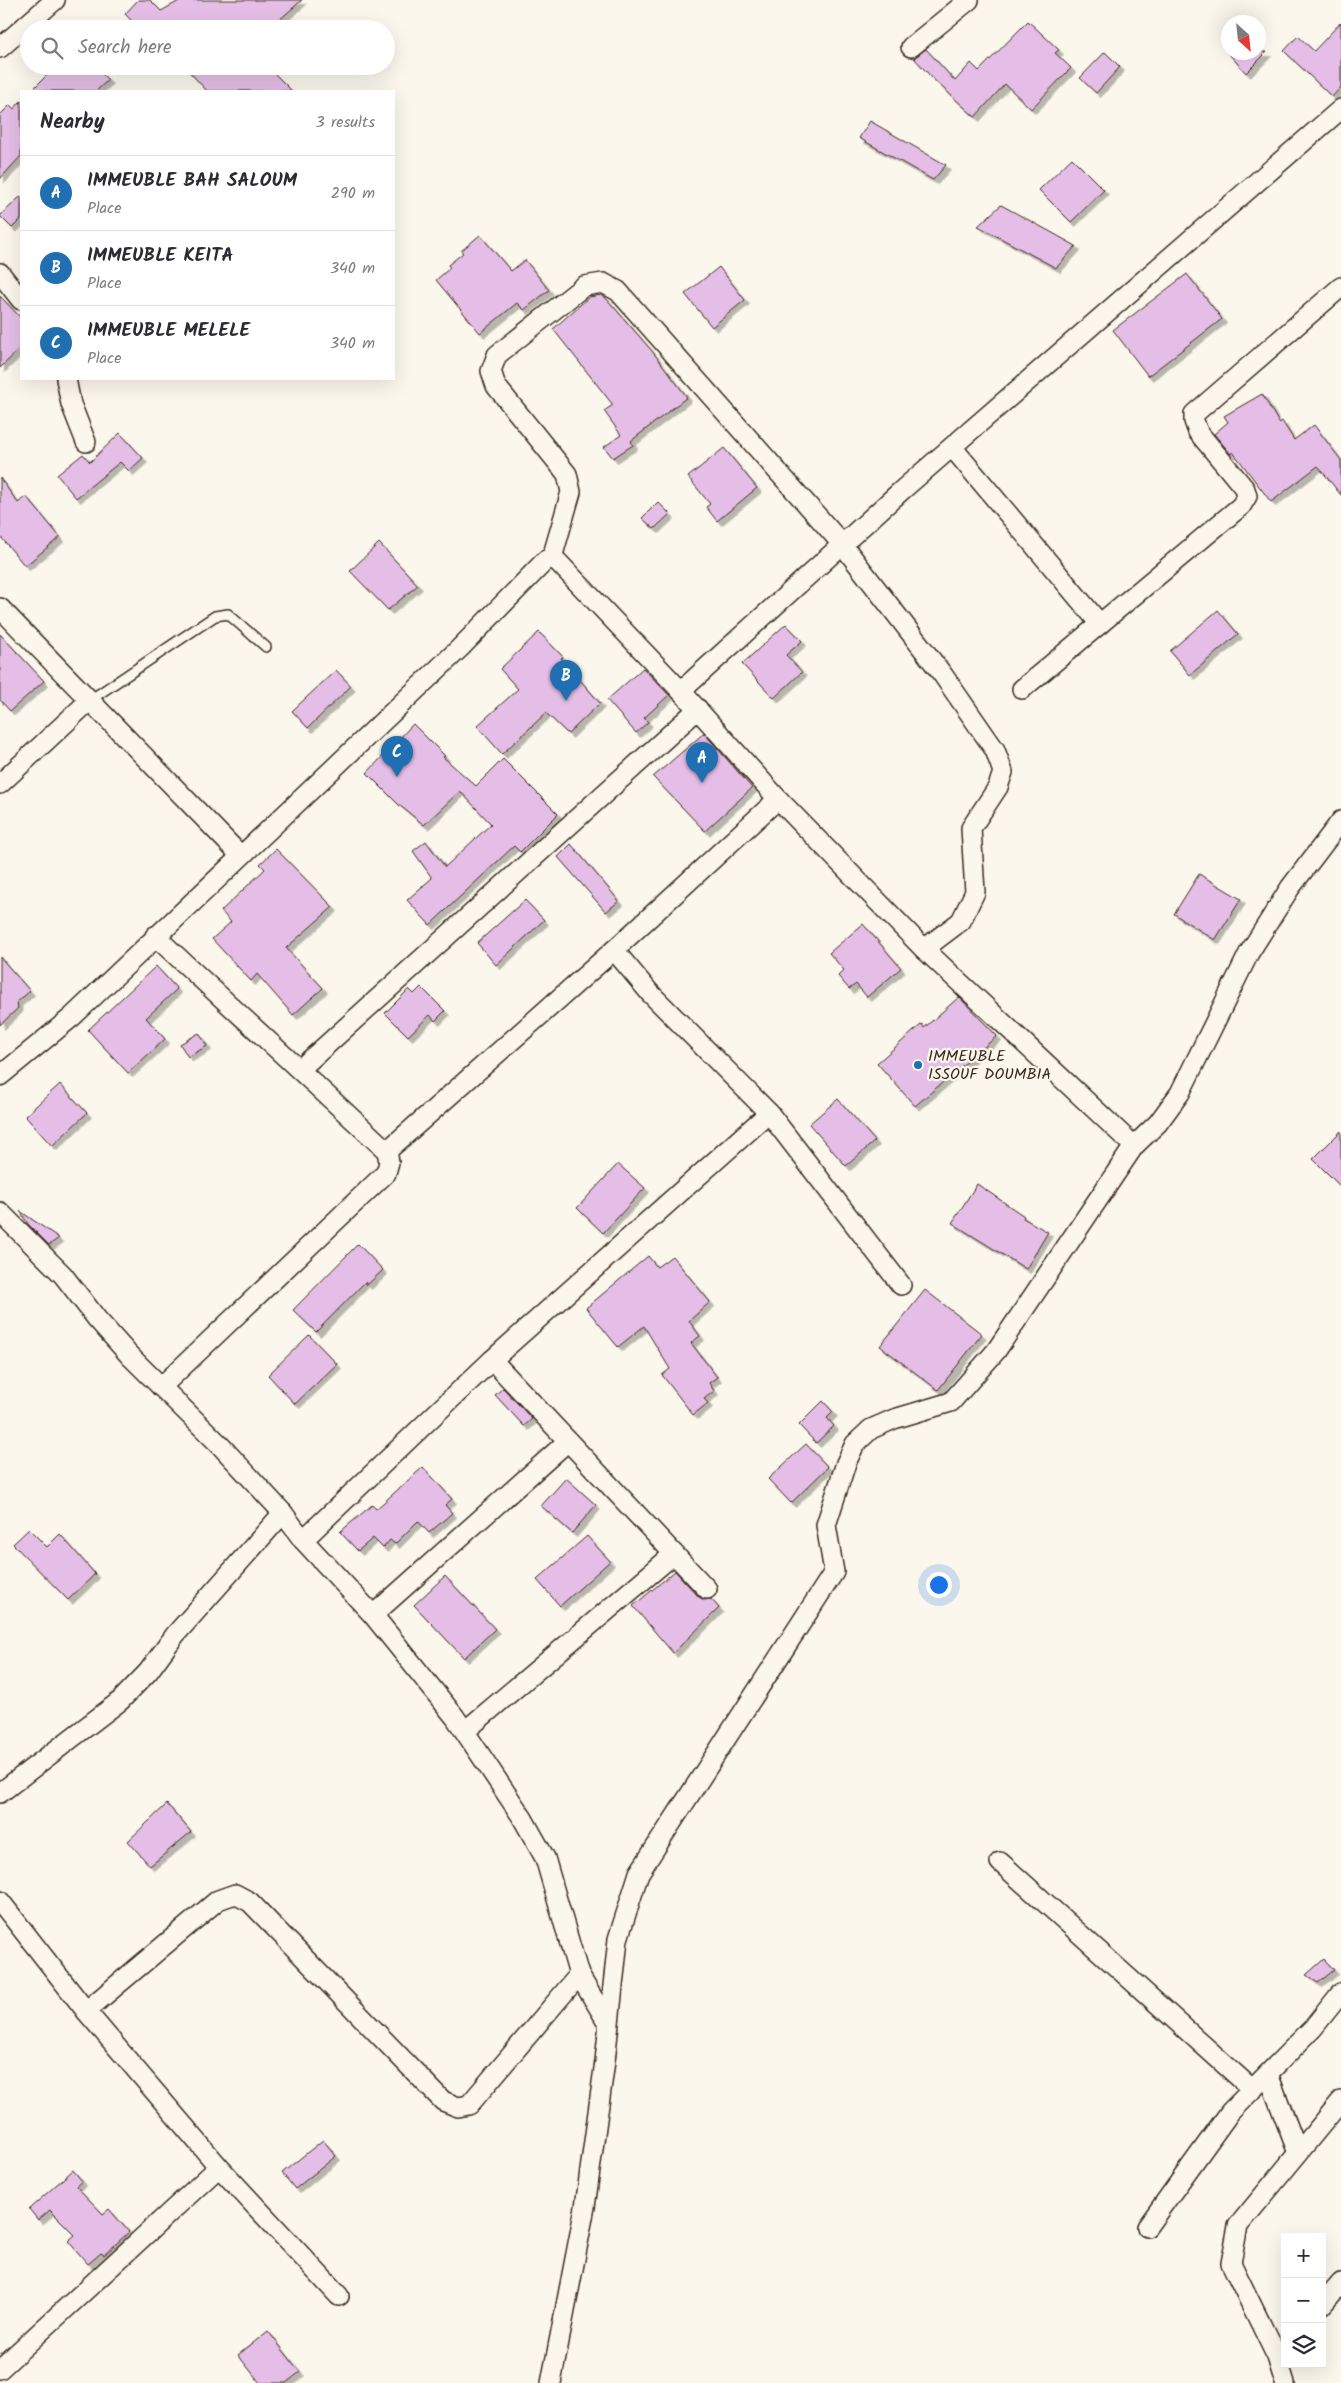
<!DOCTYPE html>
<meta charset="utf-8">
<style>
:root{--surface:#fff;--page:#f2f2f3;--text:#2b2b33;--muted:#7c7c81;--line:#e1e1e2;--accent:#1f6fb2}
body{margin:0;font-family:Kalam,sans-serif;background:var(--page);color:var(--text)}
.controls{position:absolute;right:15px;bottom:15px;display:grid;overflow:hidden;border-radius:0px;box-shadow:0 5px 20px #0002}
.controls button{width:45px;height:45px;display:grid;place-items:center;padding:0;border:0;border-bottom:1px solid var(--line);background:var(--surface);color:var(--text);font:25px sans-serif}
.compass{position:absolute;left:1221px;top:15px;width:45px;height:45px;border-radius:50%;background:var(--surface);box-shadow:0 5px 20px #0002;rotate:153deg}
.you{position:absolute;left:938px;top:1584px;width:18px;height:18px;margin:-12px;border:4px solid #fff;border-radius:50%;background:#1a73e8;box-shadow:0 0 0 8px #1a73e833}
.badge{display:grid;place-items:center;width:32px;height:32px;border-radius:50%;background:var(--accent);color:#fff;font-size:16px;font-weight:700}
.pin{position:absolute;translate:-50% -41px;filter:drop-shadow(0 1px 2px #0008)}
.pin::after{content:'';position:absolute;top:26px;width:18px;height:15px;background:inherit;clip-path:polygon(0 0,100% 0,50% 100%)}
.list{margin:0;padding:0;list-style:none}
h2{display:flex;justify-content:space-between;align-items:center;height:65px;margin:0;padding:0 20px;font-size:21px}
h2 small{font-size:16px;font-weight:400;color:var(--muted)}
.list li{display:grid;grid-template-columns:32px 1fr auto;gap:15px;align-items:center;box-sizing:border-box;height:75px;padding:0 20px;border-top:1px solid var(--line)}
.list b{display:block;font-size:19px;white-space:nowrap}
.list p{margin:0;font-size:16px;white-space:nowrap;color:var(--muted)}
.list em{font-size:16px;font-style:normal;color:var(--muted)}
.icon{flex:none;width:28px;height:28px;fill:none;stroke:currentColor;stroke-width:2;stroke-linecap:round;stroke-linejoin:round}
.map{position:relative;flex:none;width:1341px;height:2383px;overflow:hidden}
.search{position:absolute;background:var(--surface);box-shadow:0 5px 20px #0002;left:20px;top:20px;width:375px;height:55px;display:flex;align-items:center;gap:12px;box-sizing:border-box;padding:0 18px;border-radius:28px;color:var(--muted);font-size:19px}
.panel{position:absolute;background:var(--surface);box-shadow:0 5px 20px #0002;left:20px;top:90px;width:375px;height:290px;border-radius:0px}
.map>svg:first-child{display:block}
.building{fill:#e5bee7;stroke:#3b2a1e;filter:url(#shadow)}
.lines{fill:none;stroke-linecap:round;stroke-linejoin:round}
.service-casing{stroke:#3b2a1e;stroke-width:12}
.minor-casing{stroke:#3b2a1e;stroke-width:22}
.service{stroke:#fbf7ec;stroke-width:9}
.minor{stroke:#fbf7ec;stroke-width:19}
.poi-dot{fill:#1f6fb2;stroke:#fbf7ec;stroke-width:2}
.labels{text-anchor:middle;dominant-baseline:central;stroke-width:4.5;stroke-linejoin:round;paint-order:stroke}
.poi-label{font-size:16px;fill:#3b2a1e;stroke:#fbf7ec;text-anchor:start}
</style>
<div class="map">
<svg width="1341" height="2383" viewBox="0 0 1341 2383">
<defs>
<filter id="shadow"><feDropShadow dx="4.5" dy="4.5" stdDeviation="0" flood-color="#0004"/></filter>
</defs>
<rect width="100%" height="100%" fill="#fbf7ec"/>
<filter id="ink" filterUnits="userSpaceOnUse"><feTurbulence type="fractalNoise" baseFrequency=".02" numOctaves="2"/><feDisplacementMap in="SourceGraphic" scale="10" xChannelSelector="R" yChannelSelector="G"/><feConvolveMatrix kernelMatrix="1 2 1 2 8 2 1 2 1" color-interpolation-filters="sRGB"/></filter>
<g filter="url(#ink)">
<g class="building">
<polygon points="138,0 150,0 161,11 181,0 302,0 269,29 140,29 125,14"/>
<polygon points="1028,21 1059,50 1055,53 1071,68 1031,109 1005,84 975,117 933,79 914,58 926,49 955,81 971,63 979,71"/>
<polygon points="1341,22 1341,87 1332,97 1284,51 1298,36 1314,51"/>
<polygon points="1105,52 1120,67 1096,93 1080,78"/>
<polygon points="1227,52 1267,52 1246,73"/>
<polygon points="56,66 94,66 108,80 96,91 31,91"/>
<polygon points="184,66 267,66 292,91 207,91"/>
<polygon points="21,101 21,156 0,179 0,115 10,105 14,109"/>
<polygon points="870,121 946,165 933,180 859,138"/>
<polygon points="1072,158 1104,190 1071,222 1039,190"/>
<polygon points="21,196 21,219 12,228 0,216"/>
<polygon points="1001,205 1049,231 1076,246 1056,268 978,226"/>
<polygon points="480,235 511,271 525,260 549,290 524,310 517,303 480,333 436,280 450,268 448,265 463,253 461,251"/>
<polygon points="719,267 745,300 712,327 685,294"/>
<polygon points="1187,274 1222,319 1148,376 1113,330"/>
<polygon points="601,295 606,298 652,351 687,397 631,441 633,445 613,458 604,447 621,435 604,411 613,405 553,329 589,297"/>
<polygon points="0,296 21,318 21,348 0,368"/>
<polygon points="1262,394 1279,423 1282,421 1294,440 1314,425 1341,460 1341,495 1318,466 1271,502 1233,452 1231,454 1214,434 1228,422 1224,416"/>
<polygon points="120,433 143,458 129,471 120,462 76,498 57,475 83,454 90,462"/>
<polygon points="724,448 757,488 717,521 706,507 710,504 688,477"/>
<polygon points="0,478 18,503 26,496 60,537 25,566 0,536"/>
<polygon points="658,502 670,514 654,529 642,518"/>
<polygon points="379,543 418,585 388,610 350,571"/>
<polygon points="1218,610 1238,634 1190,675 1170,651"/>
<polygon points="786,624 802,641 786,655 802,672 774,698 742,664"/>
<polygon points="539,632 563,657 561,658 600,703 568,734 546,713 502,754 477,726 518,689 500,669"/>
<polygon points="0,634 44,681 10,711 0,700"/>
<polygon points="643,668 669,695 644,718 648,722 636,733 607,700"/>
<polygon points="336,670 351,686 308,728 292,711"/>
<polygon points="413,724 445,756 443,757 476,786 503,759 558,814 520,852 514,846 430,925 407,900 432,878 413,851 426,841 445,867 491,824 460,791 424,825 398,804 367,773"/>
<polygon points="704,733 752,788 705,831 653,777"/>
<polygon points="571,844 619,901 606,912 558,857"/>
<polygon points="276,849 333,907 286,948 323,988 293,1015 257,974 251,981 212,939 231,922 221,911 265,869 260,864"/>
<polygon points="1199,874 1241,899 1215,940 1174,914"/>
<polygon points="525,900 544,920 496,965 477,943"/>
<polygon points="863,924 901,968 867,997 856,984 849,989 838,976 844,970 829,953"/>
<polygon points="0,957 30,991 17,1002 18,1008 0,1025"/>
<polygon points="156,966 177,989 146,1018 165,1039 128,1073 88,1030"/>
<polygon points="421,987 445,1011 435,1021 430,1015 408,1036 385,1013 409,989 414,994"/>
<polygon points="959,997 997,1036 915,1106 877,1063 922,1024 924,1028"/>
<polygon points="199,1033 207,1046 188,1057 180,1044"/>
<polygon points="60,1084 87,1113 52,1146 25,1116"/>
<polygon points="838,1099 875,1141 846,1166 809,1124"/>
<polygon points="1341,1131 1341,1187 1313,1159"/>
<polygon points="618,1164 645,1188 603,1233 577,1208"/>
<polygon points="977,1184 1024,1216 1023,1218 1048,1232 1026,1269 952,1223"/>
<polygon points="20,1211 59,1238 49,1245 28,1224"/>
<polygon points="358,1244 383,1270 367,1285 365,1282 316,1332 293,1310"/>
<polygon points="648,1256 657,1267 672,1256 710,1302 689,1321 700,1336 691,1343 717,1377 709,1383 714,1391 704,1399 708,1403 693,1415 662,1375 670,1369 644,1326 618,1347 586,1308"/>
<polygon points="925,1290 982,1334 938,1390 880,1346"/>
<polygon points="309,1335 337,1364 295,1404 268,1375"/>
<polygon points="503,1388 532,1419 524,1426 495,1395"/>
<polygon points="823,1401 833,1412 827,1418 834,1426 816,1443 799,1425"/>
<polygon points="806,1444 828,1467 791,1503 768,1479"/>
<polygon points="423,1467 452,1499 445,1505 452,1513 429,1533 418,1521 395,1544 390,1540 383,1548 373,1538 358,1551 340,1532 372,1505 376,1509 383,1503"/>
<polygon points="566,1478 596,1505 572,1533 541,1506"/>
<polygon points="29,1529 47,1547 60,1534 95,1574 68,1600 13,1544"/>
<polygon points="587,1536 610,1561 560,1606 537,1580"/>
<polygon points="675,1571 699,1597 704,1600 711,1599 719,1608 673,1653 633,1606"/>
<polygon points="445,1576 495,1629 464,1658 414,1605"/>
<polygon points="167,1804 191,1832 150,1866 128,1841"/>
<polygon points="1324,1959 1334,1970 1318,1983 1306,1975"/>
<polygon points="323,2140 336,2156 295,2189 282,2173"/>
<polygon points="73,2170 82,2181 76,2186 103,2214 109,2209 129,2232 104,2255 101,2253 88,2264 68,2241 75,2235 50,2210 38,2220 29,2209"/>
<polygon points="268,2331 300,2372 286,2383 260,2383 238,2355"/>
</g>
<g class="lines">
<g class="service-casing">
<polyline id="service" points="90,700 215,616 228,614 266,647"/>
</g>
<g class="minor-casing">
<g id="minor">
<polyline points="911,47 969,0"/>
<polyline points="0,48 55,0"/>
<polyline points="0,273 21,300"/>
<polyline points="66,379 71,404 86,442"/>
<polyline points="952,447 1100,624"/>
<polyline points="552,558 571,492 567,474 496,386 491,371 497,355 584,286 603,283 618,291 842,544 943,675 995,750 1003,772 998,787 971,828 975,892 961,921 924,949"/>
<polyline points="0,608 240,855"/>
<polyline points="1022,689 1241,506 1247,496 1245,489 1198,432 1194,421 1194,414 1341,287"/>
<polyline points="0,784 90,700"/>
<polyline points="155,936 387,1151 389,1162 386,1173 161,1387"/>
<polyline points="614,950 650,993 769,1113 901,1285"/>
<polyline points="300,1069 698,709"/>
<polyline points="0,1076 72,1017 460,648 546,560 552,558 558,562 681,691"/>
<polyline points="1134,1146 924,949 778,799 681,691 901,491 1341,109"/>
<polyline points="387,1151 614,950 778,799"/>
<polyline points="0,1212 63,1275 97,1319 130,1356 220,1445 283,1513 303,1540 373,1615 455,1717 522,1817 545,1858 579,1975 608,2023"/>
<polyline points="492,1360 707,1589"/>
<polyline points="303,1540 492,1360 769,1113"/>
<polyline points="373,1615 568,1441"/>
<polyline points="465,1731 674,1554"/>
<polyline points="0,1793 120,1701 148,1672 175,1635 283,1513"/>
<polyline points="1000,1862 1253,2090"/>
<polyline points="0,1901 86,2011 219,2167 339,2296"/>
<polyline points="86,2011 218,1900 235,1894 250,1902 443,2101 458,2107 469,2105 579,1975"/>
<polyline points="1268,2074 1298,2153"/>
<polyline points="1147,2227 1230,2112 1313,2028 1341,1993"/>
<polyline points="1322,2305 1341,2283"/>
<polyline points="0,2369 219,2167"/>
<polyline points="551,2383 585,2207 605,2061 618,1939 639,1873 834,1572 826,1525 846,1463 855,1444 871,1429 894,1419 951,1402 996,1351 1134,1146 1158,1123 1180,1093 1249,953 1290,888 1341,821"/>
<polyline points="1285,2383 1277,2357 1231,2263 1238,2226 1341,2101"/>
</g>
</g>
<use href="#service" class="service"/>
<use href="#minor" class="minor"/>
</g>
</g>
<circle class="poi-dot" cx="918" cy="1065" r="5"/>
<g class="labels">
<g class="poi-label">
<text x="928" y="1056">IMMEUBLE<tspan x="928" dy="18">ISSOUF DOUMBIA</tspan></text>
</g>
</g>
</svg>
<div class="controls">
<button>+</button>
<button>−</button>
<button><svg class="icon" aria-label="layers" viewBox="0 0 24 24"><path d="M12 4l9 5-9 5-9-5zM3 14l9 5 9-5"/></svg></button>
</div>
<svg class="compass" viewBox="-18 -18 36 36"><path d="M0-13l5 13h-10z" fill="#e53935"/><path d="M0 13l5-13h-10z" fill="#7c7c81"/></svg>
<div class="you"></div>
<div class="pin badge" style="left:702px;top:783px">A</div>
<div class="pin badge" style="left:566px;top:701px">B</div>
<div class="pin badge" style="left:397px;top:777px">C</div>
<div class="search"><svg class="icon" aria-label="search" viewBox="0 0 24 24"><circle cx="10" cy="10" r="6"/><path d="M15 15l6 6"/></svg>Search here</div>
<section class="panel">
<h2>Nearby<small>3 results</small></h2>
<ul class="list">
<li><span class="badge">A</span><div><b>IMMEUBLE BAH SALOUM</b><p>Place</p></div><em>290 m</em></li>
<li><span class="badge">B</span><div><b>IMMEUBLE KEITA</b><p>Place</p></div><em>340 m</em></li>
<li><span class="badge">C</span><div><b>IMMEUBLE MELELE</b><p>Place</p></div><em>340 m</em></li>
</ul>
</section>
</div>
